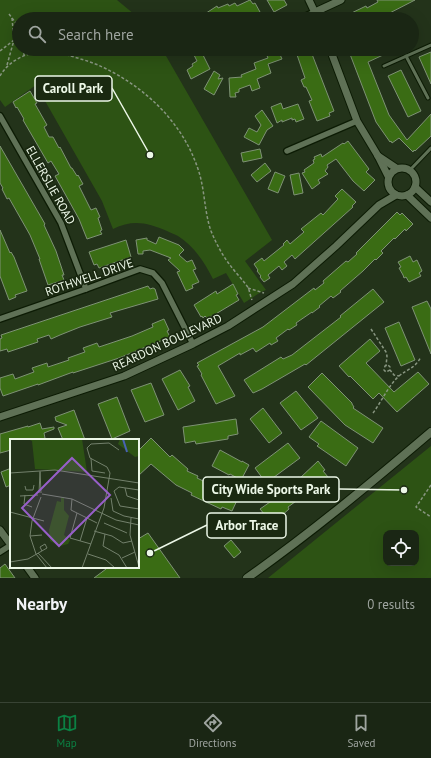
<!DOCTYPE html>
<style>
:root{--surface:#1a2614;--page:#232e1d;--text:#f1f3f6;--muted:#9fa5a0;--line:#384334;--accent:#0b8043}
body{margin:0;font-family:"PT Sans",sans-serif;background:var(--page);color:var(--text)}
.controls{position:absolute;right:12px;bottom:12px;display:grid;overflow:hidden;border-radius:8px;box-shadow:0 4px 16px #0002}
.controls button{width:36px;height:36px;display:grid;place-items:center;padding:0;border:0;border-bottom:1px solid var(--line);background:var(--surface);color:var(--text);font:20px sans-serif}
.list{margin:0;padding:0;list-style:none}
h2{display:flex;justify-content:space-between;align-items:center;height:52px;margin:0;padding:0 16px;font-size:17px}
h2 small{font-size:13px;font-weight:400;color:var(--muted)}
.icon{flex:none;width:22px;height:22px;fill:none;stroke:currentColor;stroke-width:2;stroke-linecap:round;stroke-linejoin:round}
.map{position:relative;flex:none;width:431px;height:578px;overflow:hidden}
.search{position:absolute;background:var(--surface);box-shadow:0 4px 16px #0002;left:12px;right:12px;top:12px;height:44px;display:flex;align-items:center;gap:10px;box-sizing:border-box;padding:0 14px;border-radius:22px;color:var(--muted);font-size:15px}
.sheet{height:124px;background:var(--surface)}
nav{display:flex;justify-content:space-around;align-items:center;box-sizing:border-box;height:56px;border-top:1px solid var(--line);background:var(--surface);font-size:11px;color:var(--muted)}
nav a{display:grid;justify-items:center;gap:2px}
nav .on{color:var(--accent)}
.map>svg:first-child{display:block}
.green{fill:#2d5314;fill-rule:evenodd}
.building{fill:#3a6c14;stroke:#7e9275}
.lines{fill:none;stroke-linecap:round;stroke-linejoin:round}
.service-casing{stroke:#0c1b04;stroke-width:5}
.minor-casing{stroke:#0c1b04;stroke-width:8}
.tertiary-casing{stroke:#0c1b04;stroke-width:9}
.secondary-casing{stroke:#0c1b04;stroke-width:10}
.path{stroke:#889681;stroke-width:1.5;stroke-dasharray:3 2;stroke-linecap:butt}
.service{stroke:#5f7156;stroke-width:3}
.minor{stroke:#5f7156;stroke-width:5.5}
.tertiary{stroke:#5f7156;stroke-width:7}
.secondary{stroke:#5f7156;stroke-width:8}
.labels{text-anchor:middle;dominant-baseline:central;stroke-width:3.5;stroke-linejoin:round;paint-order:stroke}
.street-label{font-size:12px;fill:#ecf7e7;stroke:#1a2911}
.inset-river{fill:none;stroke:#4963b3;stroke-width:2}
.inset-road{fill:none;stroke:#73816c;stroke-width:1}
.view{fill:#975fc9;fill-opacity:0.15;stroke:#975fc9;stroke-width:2}
.inset-edge{fill:none;stroke:#ecf7e7;stroke-width:2}
.leader{fill:none;stroke:#ecf7e7;stroke-width:1.5}
.callout-dot{fill:#ecf7e7;stroke:#1a2911;stroke-width:1.5}
.callout{fill:#1a2911;stroke:#ecf7e7;stroke-width:1.5}
.callout-label{font-size:13px;text-anchor:middle;font-weight:bold;fill:#ecf7e7}
</style>
<div class="map">
<svg width="431" height="578" viewBox="0 0 431 578">
<rect width="100%" height="100%" fill="#23331a"/>
<g class="green">
<path d="M0,0h117l23,19h-121v30h143l110,191 -27,21 21,29 -5,2 -17,11 -18,-30 -13,6c-8,-16 -19,-33 -35,-43 -3,-2 -8,-3 -11,-5 -19,-8 -34,-12 -54,-2l-11,-28 -66,-116 -31,22 -5,-7z"/>
<path d="M431,446v132h-163zM386,533h30v30h-30z"/>
</g>
<g class="building">
<polygon points="250,0 253,4 255,3 260,12 254,15 256,17 253,19 247,19 244,14 233,19 229,19 227,15 221,19 197,19 217,6 218,8 228,4 229,6 235,3 237,6"/>
<polygon points="267,0 284,0 287,5 274,12"/>
<polygon points="377,0 415,0 378,19 339,19 366,6 367,8 378,2"/>
<polygon points="191,49 202,49 203,55 210,69 191,79 187,70 193,66 192,64 197,61"/>
<polygon points="264,49 273,49 274,52 278,50 282,59 268,64 271,73 257,79 260,88 252,91 250,85 239,89 239,92 235,93 236,97 230,97 229,78 242,77 241,75 256,69 254,63 268,58"/>
<polygon points="295,49 310,49 334,111 329,113 330,116 317,121 309,101 312,100 306,87 304,87 301,80 305,78"/>
<polygon points="348,49 396,49 368,62 389,115 407,140 431,114 431,136 415,151 414,150 413,152 399,138 392,143 391,141 390,142 376,122"/>
<polygon points="431,52 431,84 419,57"/>
<polygon points="401,70 421,111 408,117 388,76"/>
<polygon points="214,71 220,75 218,79 223,78 214,95 204,89"/>
<polygon points="30,91 37,103 35,104 47,125 44,127 49,137 53,137 59,148 60,147 71,168 72,168 77,176 78,175 83,184 79,186 91,210 96,208 100,217 98,218 102,230 100,231 102,234 87,239 79,219 55,176 59,174 51,161 48,163 23,120 24,119 17,107 16,108 13,102"/>
<polygon points="281,103 283,109 298,104 304,119 296,122 295,119 292,120 292,118 282,122 282,120 277,123 271,107"/>
<polygon points="262,110 273,126 267,130 259,145 244,137 249,128 257,132 261,125 255,116"/>
<polygon points="348,141 369,169 366,172 375,180 364,191 353,181 336,159 327,165 328,167 325,171 328,174 318,180 320,183 312,189 302,173 305,172 304,170 314,163 313,160 315,159 314,157 321,154 322,157 343,143 344,144"/>
<polygon points="0,146 45,224 44,225 56,251 64,275 62,275 64,280 48,285 39,259 40,259 30,235 9,198 7,199 2,189 3,188 0,183"/>
<polygon points="260,149 262,158 243,162 241,153"/>
<polygon points="265,163 271,171 257,182 251,175"/>
<polygon points="275,172 285,176 278,193 268,189"/>
<polygon points="299,173 303,193 294,195 290,175"/>
<polygon points="342,189 356,202 352,206 353,207 295,259 292,255 284,262 287,266 282,270 279,266 268,275 270,278 264,282 260,277 261,276 257,271 258,270 254,264 262,258 264,261 284,245 283,244 287,240 290,244 304,232 301,229 321,213 323,215 338,199 335,196"/>
<polygon points="397,212 400,215 402,213 413,224 406,231 405,229 395,239 394,238 381,251 383,253 376,260 375,259 363,271 340,291 341,292 333,298 331,296 319,306 320,307 312,313 312,312 296,323 297,325 289,330 288,329 276,338 278,341 271,345 270,343 256,352 253,348 240,355 240,353 218,366 235,396 216,404 201,375 202,374 197,366 199,365 197,363 263,327 314,288 315,290 324,283 323,281 346,261 348,262 357,254 356,253"/>
<polygon points="0,230 10,253 11,252 14,257 27,291 15,295 16,297 9,300 0,276"/>
<polygon points="159,237 179,245 184,250 179,255 187,262 192,260 196,269 193,270 199,282 192,285 193,288 186,291 177,272 180,271 168,260 171,258 150,250 143,251 143,254 138,254 136,240 147,238 147,240 156,244"/>
<polygon points="126,240 131,257 99,268 97,264 94,265 89,252"/>
<polygon points="410,256 413,262 417,260 422,271 419,273 421,276 409,282 406,277 404,278 403,275 399,268 401,267 398,262"/>
<polygon points="233,284 238,294 236,295 239,300 214,315 207,318 205,316 203,318 202,316 201,317 194,305 216,291 217,294"/>
<polygon points="148,286 150,289 153,288 155,289 158,299 110,313 112,317 80,327 60,335 51,339 49,335 37,339 38,342 8,352 7,349 0,351 0,339 2,338 1,335"/>
<polygon points="373,289 384,302 306,365 305,364 293,371 262,389 253,393 244,380 281,357 283,359 292,355 341,317 340,316"/>
<polygon points="427,301 431,309 431,354 412,307"/>
<polygon points="164,319 169,330 167,331 170,337 119,358 73,373 73,372 38,385 38,384 3,396 0,388 0,378 13,374 15,379 34,372 32,368 47,363 48,367 69,360 68,358 85,352 83,348 97,343 99,347 132,336 153,327 152,324"/>
<polygon points="399,322 415,360 401,366 385,328"/>
<polygon points="370,339 380,351 366,363 394,392 418,372 429,384 397,412 379,393 373,399 350,376 349,377 339,366"/>
<polygon points="180,370 190,386 188,387 195,401 178,410 162,379"/>
<polygon points="322,373 352,403 352,404 354,407 353,408 383,428 373,443 345,425 308,387"/>
<polygon points="151,383 164,415 145,422 131,390"/>
<polygon points="296,391 318,418 301,430 280,403"/>
<polygon points="117,397 130,431 112,439 98,404"/>
<polygon points="263,408 282,433 269,443 250,419"/>
<polygon points="74,410 78,421 85,440 63,440 58,428 67,425 56,421 55,417"/>
<polygon points="236,419 238,434 228,436 228,439 196,444 195,441 185,443 183,427"/>
<polygon points="321,421 358,448 346,466 317,446 319,444 309,437"/>
<polygon points="40,423 42,429 54,427 54,429 44,433 45,438 43,439 43,440 11,440 11,450 0,453 0,434 28,426 28,427"/>
<polygon points="151,438 170,457 172,455 188,469 187,471 198,476 197,478 232,495 232,493 239,496 232,511 222,507 221,509 191,495 192,493 176,485 151,464 138,476 138,451"/>
<polygon points="288,443 300,458 266,483 255,468"/>
<polygon points="220,450 242,462 242,461 249,465 241,480 230,474 229,475 212,466"/>
<polygon points="318,461 325,470 323,471 328,477 320,483 321,484 312,492 310,490 303,496 288,507 289,509 280,517 278,515 270,521 260,509 280,495 278,492 299,477 300,478"/>
<polygon points="9,469 11,469 11,485 6,487 1,472"/>
<polygon points="148,533 180,578 94,578 106,569 104,567 138,567 138,539"/>
<polygon points="231,540 241,552 234,558 224,546"/>
<polygon points="5,564 15,578 0,578 0,568"/>
</g>
<g class="lines">
<g class="service-casing">
<g id="service">
<polyline points="406,56 428,98"/>
<polyline points="384,66 431,45"/>
<polyline points="410,170 431,148"/>
</g>
</g>
<g class="minor-casing">
<g id="minor">
<polyline points="299,19 315,12"/>
<polyline points="230,51 234,49"/>
<polyline points="0,116 61,223 86,289"/>
<polyline points="287,151 357,121"/>
<polyline points="0,319 86,289 140,269 153,273 162,283 193,344"/>
<polyline points="0,552 11,545"/>
</g>
</g>
<g class="tertiary-casing">
<g id="tertiary">
<polyline points="309,0 318,19"/>
<polyline points="315,12 341,0"/>
<polyline points="330,49 357,121 378,156 388,176"/>
<polyline points="378,156 396,168"/>
<circle cx="402" cy="182" r="14"/>
<polyline points="415,187 431,202"/>
<polyline points="407,195 431,218"/>
<polyline points="0,417 124,376 193,344 228,326 293,284 336,246 379,205 396,195"/>
<polyline points="0,530 11,545"/>
<polyline points="27,567 35,578"/>
</g>
</g>
<g class="secondary-casing">
<path id="secondary" d="M247,578c64,-45 124,-95 184,-146"/>
</g>
<g class="path">
<polyline points="9,14 12,18 14,40 19,48"/>
<polyline points="12,18 19,27"/>
<polyline points="0,51 14,40 19,40"/>
<polyline points="24,56 24,52 26,49"/>
<polyline points="7,65 14,40"/>
<path d="M0,76c11,-20 40,-29 61,-23 12,4 25,7 37,12 45,20 84,56 100,104 7,20 6,42 13,62 5,12 11,24 19,34 5,7 12,14 17,21 3,4 3,10 5,14"/>
<polyline points="248,288 264,293"/>
<polyline points="371,329 386,352 387,356 386,366"/>
<polyline points="390,370 386,372 384,370 385,366 388,365 390,367 390,370 394,375 399,376"/>
<path d="M373,413c9,-12 15,-27 26,-37 10,-8 15,-7 22,-19"/>
<polyline points="431,485 416,507 431,517"/>
</g>
<use href="#service" class="service"/>
<use href="#minor" class="minor"/>
<use href="#tertiary" class="tertiary"/>
<use href="#secondary" class="secondary"/>
</g>
<g class="labels">
<g class="street-label">
<text transform="translate(51 185) rotate(61)">ELLERSLIE ROAD</text>
<text transform="translate(89 277) rotate(-19)">ROTHWELL DRIVE</text>
<text transform="translate(167 342) rotate(-25)">REARDON BOULEVARD</text>
</g>
</g>
<g transform="translate(10 439)">
<rect width="129" height="129" fill="#23331a"/>
<path d="M18,0h54l5,33 -52,-3 -3,-28zM110,0h19v17l-4,1 -17,-13zM51,58l3,1v12l5,6 -5,19 6,5 -2,4 -8,2 -10,-5 -1,-11 8,-29 4,1z" fill="#2d5314"/>
<path class="inset-river" d="M113,0l4,13"/>
<path class="inset-road" d="M81,19l1,13 13,2M30,32l1,22M0,34l45,-3 84,13M15,47l1,4h7l1,-5M115,49l2,8 12,4M129,51l-20,-3 -5,4 6,15 19,3M29,54l1,-21M32,55l30,5 44,21 23,5M15,56l-1,9 8,3M10,57l18,-1M31,58l-9,24 -2,15 6,18 11,14M101,59l2,13 11,5 15,3M62,60l-1,11 26,13M0,73l34,9M67,74l-7,25 21,6M121,79l-1,17 9,32M94,84l23,10M84,92l18,5 11,7 9,-2M95,95l-2,12 16,9 8,13M20,97l12,-1M70,102l7,-23M28,114l14,15M78,115l18,6 9,8M112,119l13,-6M0,123l18,-3 19,-11 -2,-4 -5,3 2,4M72,129l22,-60 6,-35 -3,-6 -17,-9 -3,-10 4,-4 18,-1 10,7"/>
<path class="view" d="M62,19l38,37 -51,51 -37,-38z"/>
<rect width="129" height="129" class="inset-edge"/>
</g>
<path class="leader" d="M150 155L112 88M404 490L339 489M150 553L207 525"/>
<g class="callout-dot">
<circle cx="150" cy="155" r="4"/>
<circle cx="404" cy="490" r="4"/>
<circle cx="150" cy="553" r="4"/>
</g>
<g class="callout">
<rect x="35" y="76" width="77" height="25" rx="4"/>
<rect x="203" y="477" width="136" height="25" rx="4"/>
<rect x="207" y="513" width="79" height="25" rx="4"/>
</g>
<g class="callout-label">
<text x="73" y="93">Caroll Park</text>
<text x="271" y="494">City Wide Sports Park</text>
<text x="247" y="530">Arbor Trace</text>
</g>
</svg>
<div class="controls">
<button><svg class="icon" aria-label="locate" viewBox="0 0 24 24"><circle cx="12" cy="12" r="6"/><path d="M12 2v4M12 18v4M2 12h4M18 12h4"/></svg></button>
</div>
<div class="search"><svg class="icon" aria-label="search" viewBox="0 0 24 24"><circle cx="10" cy="10" r="6"/><path d="M15 15l6 6"/></svg>Search here</div>
</div>
<section class="sheet">
<h2>Nearby<small>0 results</small></h2>
<ul class="list">
</ul>
</section>
<nav>
<a class="on"><svg class="icon" aria-label="map" viewBox="0 0 24 24"><path d="M3 6l6-2 6 2 6-2v14l-6 2-6-2-6 2zM9 4v14M15 6v14"/></svg>Map</a>
<a><svg class="icon" aria-label="directions" viewBox="0 0 24 24"><path d="M12 3l9 9-9 9-9-9zM9 14v-3h6M13 9l2 2-2 2"/></svg>Directions</a>
<a><svg class="icon" aria-label="saved" viewBox="0 0 24 24"><path d="M7 4h10v16l-5-4-5 4z"/></svg>Saved</a>
</nav>
